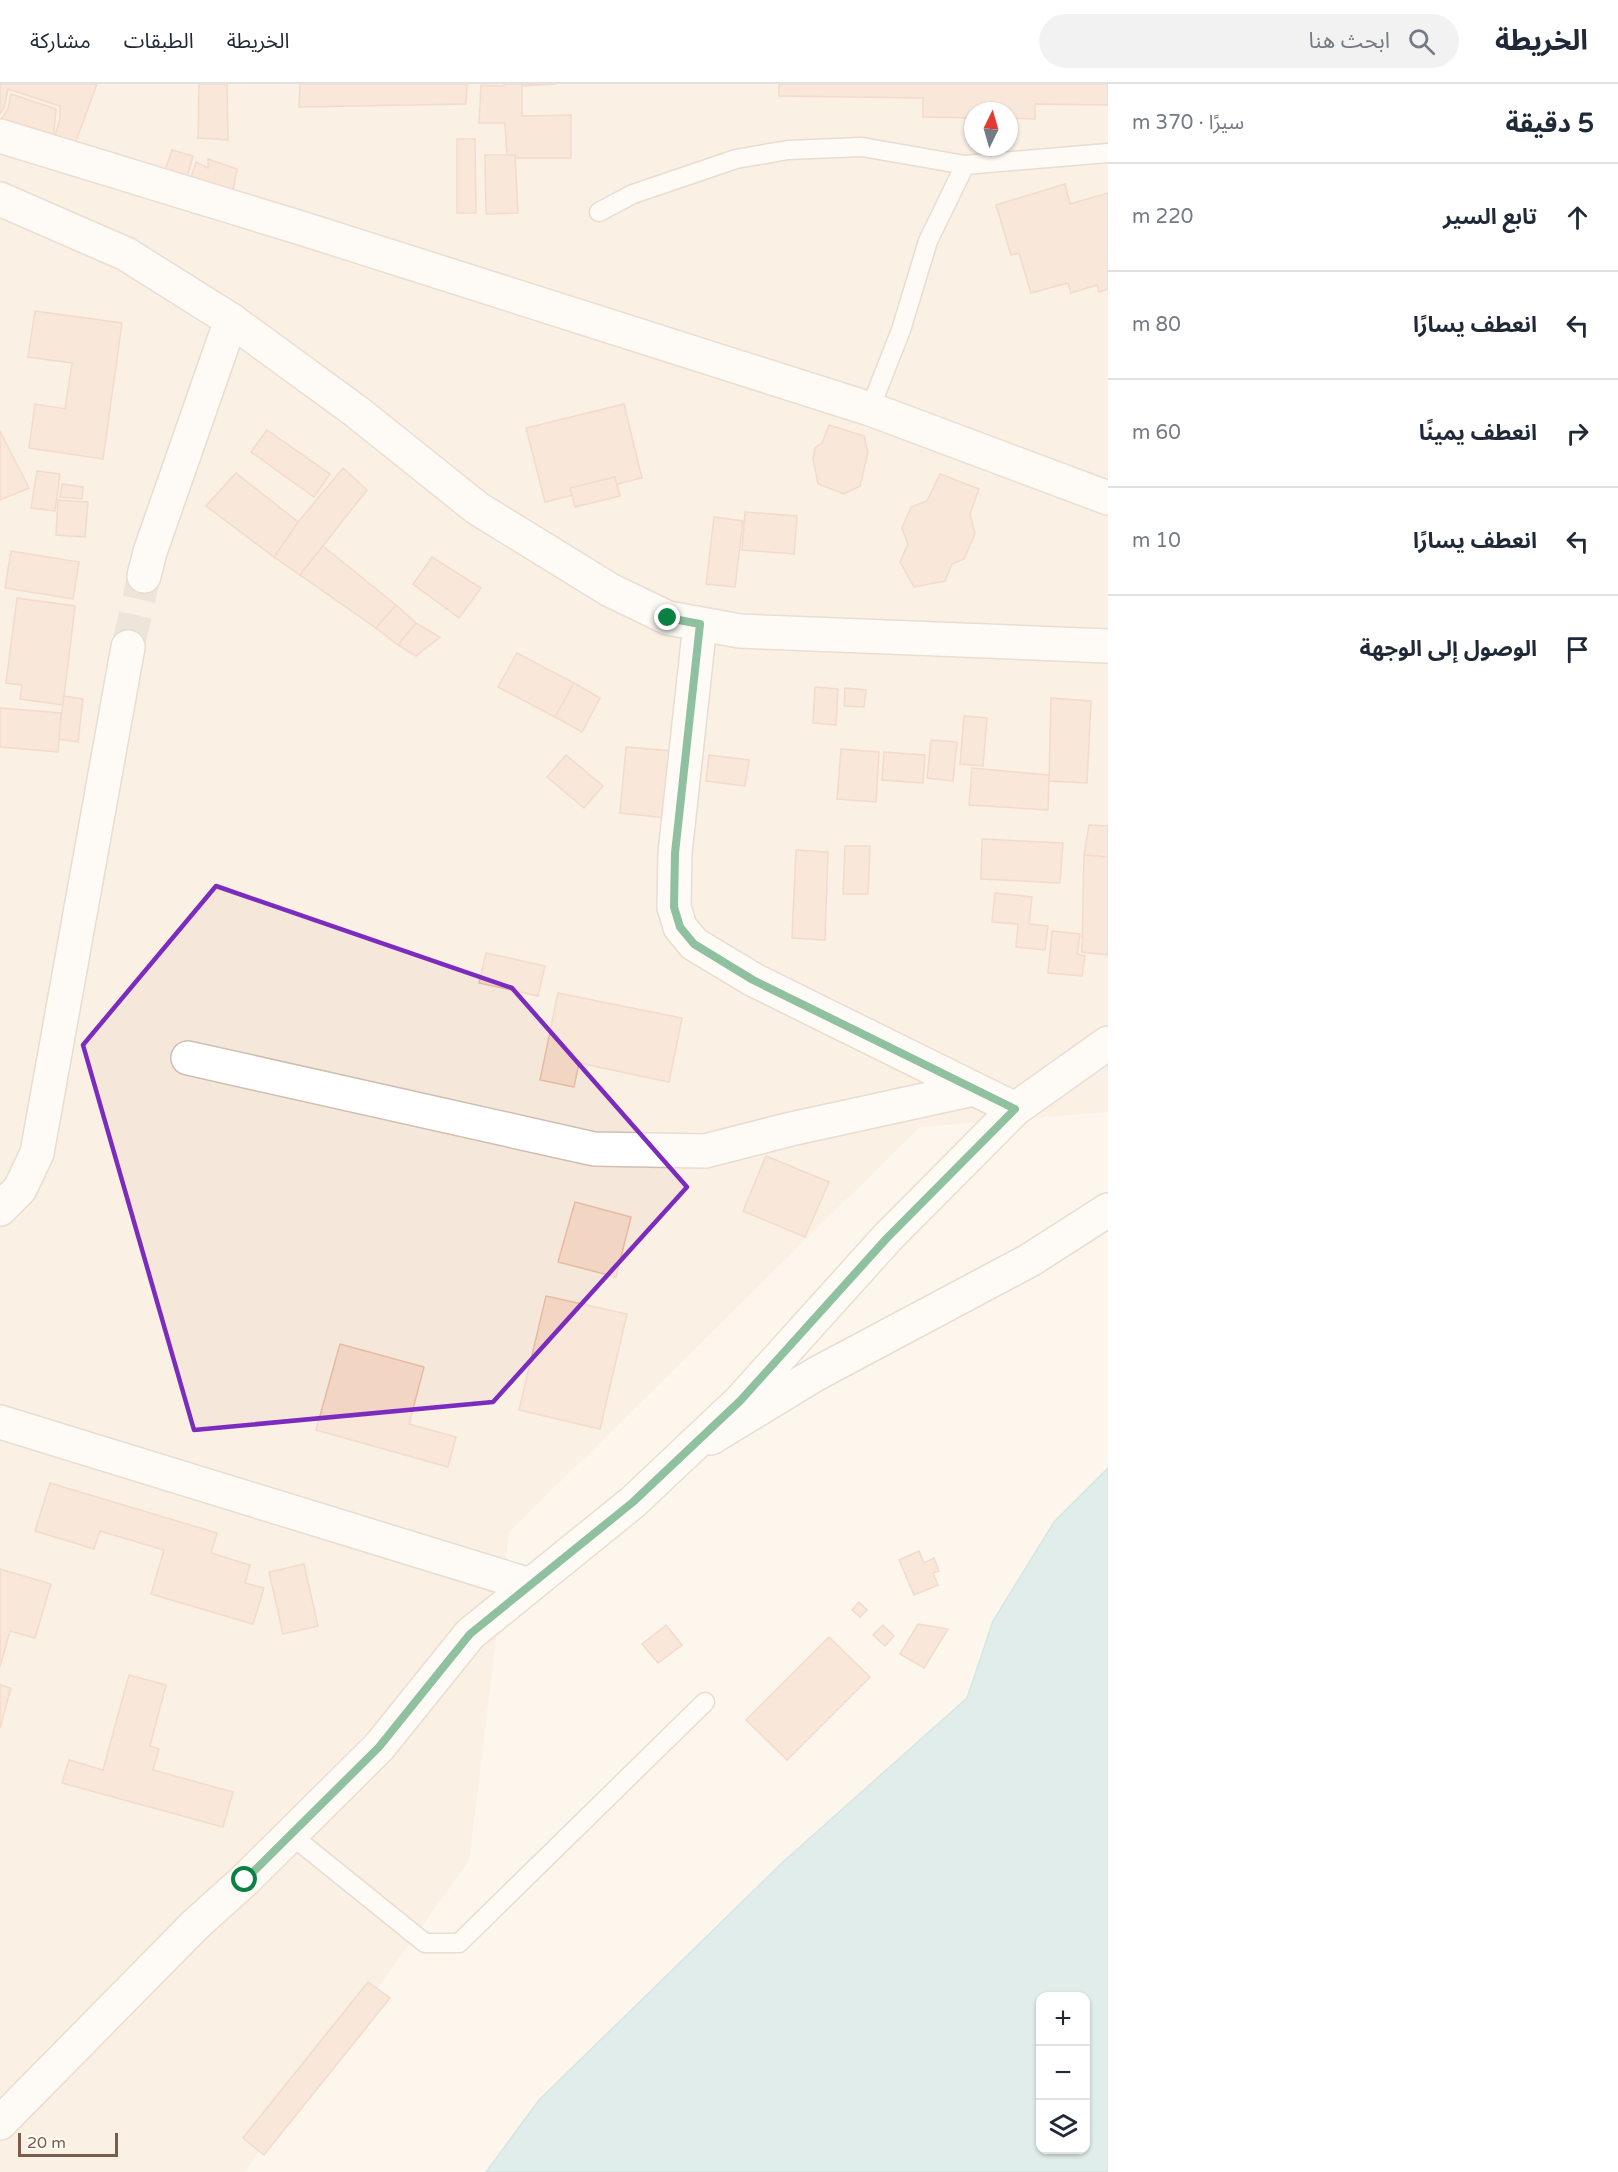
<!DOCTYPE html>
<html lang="ar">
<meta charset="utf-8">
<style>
:root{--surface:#fff;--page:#f2f2f3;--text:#1f2937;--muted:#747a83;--line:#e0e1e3}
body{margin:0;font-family:"Varela Round","Noto Sans Arabic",sans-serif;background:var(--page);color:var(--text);direction:rtl}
.controls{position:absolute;right:18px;bottom:18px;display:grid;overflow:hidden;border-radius:12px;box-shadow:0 2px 4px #0004}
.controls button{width:54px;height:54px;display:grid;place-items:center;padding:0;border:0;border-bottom:2px solid var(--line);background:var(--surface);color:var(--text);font:30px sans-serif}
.compass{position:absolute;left:964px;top:18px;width:54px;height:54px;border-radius:50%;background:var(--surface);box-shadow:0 2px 4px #0004;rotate:5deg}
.scale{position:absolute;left:18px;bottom:15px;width:100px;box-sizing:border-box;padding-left:6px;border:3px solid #7a5c4d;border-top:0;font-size:16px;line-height:21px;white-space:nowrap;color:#7a5c4d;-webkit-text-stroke:4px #fffaf3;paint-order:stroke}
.stop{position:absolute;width:18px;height:18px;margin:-14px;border:4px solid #0b8043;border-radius:50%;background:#fff}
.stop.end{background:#0b8043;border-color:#fff;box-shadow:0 2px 6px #0008}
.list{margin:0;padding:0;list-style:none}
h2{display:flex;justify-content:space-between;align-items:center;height:78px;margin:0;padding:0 24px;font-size:26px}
h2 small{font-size:20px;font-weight:400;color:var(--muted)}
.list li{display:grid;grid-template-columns:39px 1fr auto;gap:18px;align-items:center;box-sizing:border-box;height:108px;padding:0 24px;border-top:2px solid var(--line)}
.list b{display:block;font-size:22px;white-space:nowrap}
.list em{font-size:20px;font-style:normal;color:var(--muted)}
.icon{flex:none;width:33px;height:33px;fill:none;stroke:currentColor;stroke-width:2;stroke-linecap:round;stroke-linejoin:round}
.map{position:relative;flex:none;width:1108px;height:2088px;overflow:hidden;direction:ltr}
header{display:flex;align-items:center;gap:36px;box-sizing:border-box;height:84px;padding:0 30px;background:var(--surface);border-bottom:2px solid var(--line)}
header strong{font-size:28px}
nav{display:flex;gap:33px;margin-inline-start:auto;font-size:21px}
.search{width:420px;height:54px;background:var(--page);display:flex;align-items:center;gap:15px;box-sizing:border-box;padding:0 21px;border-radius:33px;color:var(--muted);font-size:22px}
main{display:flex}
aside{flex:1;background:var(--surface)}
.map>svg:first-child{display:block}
.residential{fill:#f5e8da;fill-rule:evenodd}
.water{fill:#bfe3e8;stroke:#a5d3da;stroke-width:1.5;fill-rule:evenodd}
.building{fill:#f3d5c3;stroke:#e6bba3;stroke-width:1.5}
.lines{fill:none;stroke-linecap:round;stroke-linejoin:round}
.street-tunnel{stroke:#dcd0c4;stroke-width:33;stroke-dasharray:33 16;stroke-linecap:butt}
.lane-casing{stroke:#d1beb0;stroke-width:21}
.street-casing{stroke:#d1beb0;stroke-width:36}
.secondary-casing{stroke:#d6c0b0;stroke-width:36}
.lane{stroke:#fff;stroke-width:18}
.street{stroke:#fff;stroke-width:33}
.secondary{stroke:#fff;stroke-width:33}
.route{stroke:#0b8043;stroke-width:8}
.marked{fill:none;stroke:#7b2cbf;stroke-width:4.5;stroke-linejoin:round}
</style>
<header>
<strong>الخريطة</strong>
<div class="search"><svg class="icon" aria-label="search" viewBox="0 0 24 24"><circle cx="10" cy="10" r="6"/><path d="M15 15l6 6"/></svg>ابحث هنا</div>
<nav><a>الخريطة</a><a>الطبقات</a><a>مشاركة</a></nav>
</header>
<main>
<aside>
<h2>5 دقيقة<small>سيرًا · 370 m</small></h2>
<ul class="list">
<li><svg class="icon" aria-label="ahead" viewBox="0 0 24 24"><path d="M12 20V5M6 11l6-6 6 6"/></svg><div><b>تابع السير</b></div><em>220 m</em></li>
<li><svg class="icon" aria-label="left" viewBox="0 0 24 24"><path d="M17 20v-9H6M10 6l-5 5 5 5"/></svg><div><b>انعطف يسارًا</b></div><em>80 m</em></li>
<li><svg class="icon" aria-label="right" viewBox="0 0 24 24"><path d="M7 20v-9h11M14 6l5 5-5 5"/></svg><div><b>انعطف يمينًا</b></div><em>60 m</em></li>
<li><svg class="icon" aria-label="left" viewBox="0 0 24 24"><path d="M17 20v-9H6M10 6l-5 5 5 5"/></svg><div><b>انعطف يسارًا</b></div><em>10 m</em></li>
<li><svg class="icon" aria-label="arrive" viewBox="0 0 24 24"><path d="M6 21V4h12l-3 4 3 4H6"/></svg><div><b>الوصول إلى الوجهة</b></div></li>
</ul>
</aside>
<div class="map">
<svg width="1108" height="2088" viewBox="0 0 1108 2088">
<rect width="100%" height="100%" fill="#fdf6ec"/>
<path class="residential" d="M0,0h1108v1028l-188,15 -411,405 -40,329 -224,311h-245zM973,27h36v36h-36z"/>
<path class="water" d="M1108,1384v704h-622l53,-72 244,-238 184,-164 26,-77 61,-99zM1040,1912h46v154h-46z"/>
<g class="building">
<polygon points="0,0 97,0 76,57 62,61 53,58 60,35 60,22 8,5 4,24 0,30"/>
<polygon points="199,0 227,0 228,56 198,54"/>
<polygon points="300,0 467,0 466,20 299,23"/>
<polygon points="504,0 556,0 522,2 522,32 571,31 571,74 507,74 505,39 479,39 481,1 504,2"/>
<polygon points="779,0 1108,0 1108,21 1035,20 1035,35 1009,34 1009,27 973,27 973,34 923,33 923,14 779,12"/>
<polygon points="11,10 56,25 53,58 0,37 8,25"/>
<polygon points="457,55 475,55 476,129 457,129"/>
<polygon points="172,66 193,72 186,97 163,92"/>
<polygon points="485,71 515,71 518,129 486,130"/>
<polygon points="208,75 237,85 231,116 189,100 196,78 208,84"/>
<polygon points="1065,100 1070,120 1108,109 1108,205 1099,208 1097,201 1071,209 1068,199 1031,209 1019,169 1011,171 996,121"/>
<polygon points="35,227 122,239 103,375 29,364 35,320 65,325 72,279 28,273"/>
<polygon points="624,320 642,394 545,418 526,344"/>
<polygon points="829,341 864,352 868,368 860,402 844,410 818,400 813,374 815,364 822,359"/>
<polygon points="267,346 330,390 314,413 251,368"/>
<polygon points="0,347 29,404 0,416"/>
<polygon points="343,384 367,406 300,491 274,473 298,438"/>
<polygon points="37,387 60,390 55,427 31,424"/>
<polygon points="236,389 298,438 274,473 206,422"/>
<polygon points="940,390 979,405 970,430 975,450 964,475 952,480 945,497 914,503 900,478 908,460 902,444 911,423 927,417"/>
<polygon points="615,393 620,412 575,423 570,404"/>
<polygon points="62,400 83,403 82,415 60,413"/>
<polygon points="58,416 88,418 85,453 56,451"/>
<polygon points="745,428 797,432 794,470 742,466"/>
<polygon points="714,433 743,437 735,503 706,500"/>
<polygon points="323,462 396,521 376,544 300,491"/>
<polygon points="11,467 79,478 73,515 5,504"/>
<polygon points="432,473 481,504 459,534 413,500"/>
<polygon points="17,514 75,522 63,621 20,615 22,601 6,599"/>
<polygon points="396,521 416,539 398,561 376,544"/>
<polygon points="416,539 440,553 416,572 398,561"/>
<polygon points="517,569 574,599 555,633 498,603"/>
<polygon points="574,599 600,614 582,648 555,633"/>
<polygon points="815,603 838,605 836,641 813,639"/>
<polygon points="845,604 866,606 864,623 844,622"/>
<polygon points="64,612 83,615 78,658 58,655"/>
<polygon points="1051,614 1091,617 1087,699 1049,697"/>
<polygon points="0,624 61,629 58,668 0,663"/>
<polygon points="964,632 987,634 983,682 960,680"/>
<polygon points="931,656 957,658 953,697 927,694"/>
<polygon points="626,663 674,667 667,734 620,729"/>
<polygon points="841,665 879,668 876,718 837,715"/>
<polygon points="884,668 925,671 923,699 882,696"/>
<polygon points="566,671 603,702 584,724 547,693"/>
<polygon points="709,671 749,676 745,702 706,697"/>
<polygon points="972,684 1049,691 1048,726 969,721"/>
<polygon points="1089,741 1108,742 1108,773 1084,771"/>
<polygon points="982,755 1063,759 1060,799 981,795"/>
<polygon points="845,762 870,762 868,810 843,810"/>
<polygon points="796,766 828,768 825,856 792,854"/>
<polygon points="1084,771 1108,773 1108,871 1082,868"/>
<polygon points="995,809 1032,813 1029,840 1048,842 1045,866 1016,863 1018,840 992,838"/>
<polygon points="1052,847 1080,850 1077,870 1085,872 1082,892 1048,889"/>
<polygon points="486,869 545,882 538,912 479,899"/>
<polygon points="558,909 682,934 669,998 579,979 574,1003 540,996"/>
<polygon points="766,1072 829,1098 805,1153 743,1127"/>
<polygon points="575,1118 631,1133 616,1193 558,1178"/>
<polygon points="546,1212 627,1230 600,1345 519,1326"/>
<polygon points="340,1260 424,1283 409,1340 456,1353 448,1383 316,1346"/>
<polygon points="50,1399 217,1449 211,1469 250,1481 245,1499 264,1504 253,1540 151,1510 164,1466 100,1447 94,1465 35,1447"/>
<polygon points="919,1467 924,1479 934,1474 939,1487 933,1489 938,1501 914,1511 899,1476"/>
<polygon points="304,1480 318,1542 283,1550 269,1488"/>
<polygon points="0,1485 51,1500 35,1554 10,1547 0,1583"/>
<polygon points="859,1518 867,1526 860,1533 852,1526"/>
<polygon points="918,1540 948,1545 924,1584 900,1570"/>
<polygon points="666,1541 682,1561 658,1579 642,1560"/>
<polygon points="883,1541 894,1552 885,1562 873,1551"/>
<polygon points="829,1553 870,1593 787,1676 746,1636"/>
<polygon points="129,1591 166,1601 150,1662 159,1665 153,1686 233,1708 223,1743 62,1699 69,1676 103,1686"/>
<polygon points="0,1601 11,1604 0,1644"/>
<polygon points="368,1898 390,1914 264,2071 243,2054"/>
</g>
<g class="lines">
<polyline class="street-tunnel" points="128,563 144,492"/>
<g class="lane-casing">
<g id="lane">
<polyline points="599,128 633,110 736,75 788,66 862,63 965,81"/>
<polyline points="870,325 901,246 928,157 965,81 1108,69"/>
<polyline points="291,1751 425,1859 459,1859 705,1618"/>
</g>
</g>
<g class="street-casing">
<g id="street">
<polyline points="144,492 150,468 231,236"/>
<polyline points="700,540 675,769 674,823 680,843 694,860 754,896 1015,1025"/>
<polyline points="188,974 594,1065 705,1067 791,1045 974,1005"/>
<polyline points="0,1125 20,1105 37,1069 128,563"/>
<polyline points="0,1338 530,1501"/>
<polyline points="711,1354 816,1290 1030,1176 1108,1126"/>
</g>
</g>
<g class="secondary-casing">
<g id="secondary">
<polyline points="0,52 301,144 870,325 1108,414"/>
<polyline points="0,115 126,170 231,236 357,328 477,424 610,506 668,534 740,547 1108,562"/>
<polyline points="0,2039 195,1841 245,1796 379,1663 470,1550 633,1418 740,1317 887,1154 1015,1025 1108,959"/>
</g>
</g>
<use href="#lane" class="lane"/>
<use href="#street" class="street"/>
<use href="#secondary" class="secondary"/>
</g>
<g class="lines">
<polyline class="route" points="245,1796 379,1663 470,1550 633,1418 740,1317 887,1154 1015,1025 753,896 694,860 680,843 674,823 675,769 700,540 668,534"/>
</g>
<path d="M0 0H1108V2088H0ZM216,802l296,102 175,199 -194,215 -299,28 -111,-385z" fill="#fdf6ec" fill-opacity=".55" fill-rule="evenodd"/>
<path class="marked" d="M216,802l296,102 175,199 -194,215 -299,28 -111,-385z"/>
</svg>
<div class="controls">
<button>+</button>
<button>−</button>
<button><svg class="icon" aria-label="layers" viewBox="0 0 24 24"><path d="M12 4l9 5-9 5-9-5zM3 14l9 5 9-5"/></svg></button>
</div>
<svg class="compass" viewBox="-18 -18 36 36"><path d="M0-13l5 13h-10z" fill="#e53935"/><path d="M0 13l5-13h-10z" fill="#747a83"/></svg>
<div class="scale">20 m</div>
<div class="stop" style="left:245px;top:1796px"></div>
<div class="stop end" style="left:668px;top:534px"></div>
</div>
</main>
